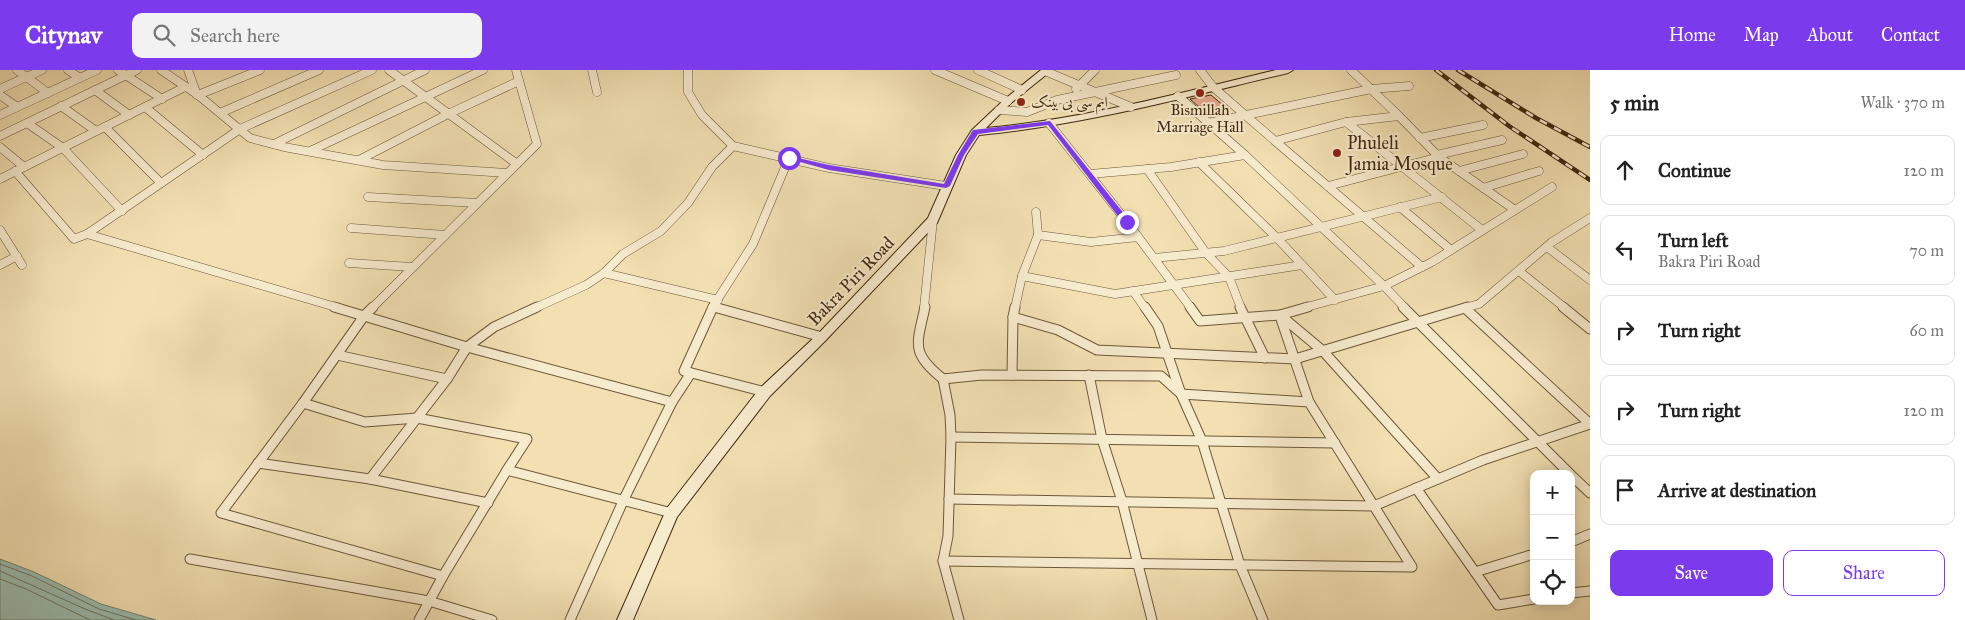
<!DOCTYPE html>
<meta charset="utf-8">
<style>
:root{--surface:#fff;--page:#f2f2f2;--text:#222;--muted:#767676;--line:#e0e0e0;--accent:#7c3aed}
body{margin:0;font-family:"IM FELL Great Primer",Amiri,serif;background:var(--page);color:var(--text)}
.controls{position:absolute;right:15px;bottom:15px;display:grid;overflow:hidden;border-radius:10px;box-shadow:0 2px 12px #0003}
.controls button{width:45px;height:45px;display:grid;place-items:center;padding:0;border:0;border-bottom:1px solid var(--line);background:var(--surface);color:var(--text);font:25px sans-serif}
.stop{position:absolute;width:15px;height:15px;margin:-11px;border:4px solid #7c3aed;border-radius:50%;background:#fff}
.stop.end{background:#7c3aed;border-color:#fff;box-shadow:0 1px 5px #0008}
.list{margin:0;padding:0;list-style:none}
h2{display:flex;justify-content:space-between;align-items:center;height:65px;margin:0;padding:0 20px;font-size:21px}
h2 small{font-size:16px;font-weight:400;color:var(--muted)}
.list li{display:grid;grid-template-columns:32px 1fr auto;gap:15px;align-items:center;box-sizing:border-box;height:70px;margin:0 10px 10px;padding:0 10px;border:1px solid var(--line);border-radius:10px}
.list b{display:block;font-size:19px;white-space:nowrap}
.list p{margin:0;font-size:16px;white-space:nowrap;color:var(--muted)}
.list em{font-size:16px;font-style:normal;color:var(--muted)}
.actions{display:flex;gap:10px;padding:15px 20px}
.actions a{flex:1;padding:11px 0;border:1px solid var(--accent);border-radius:10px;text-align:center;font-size:18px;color:var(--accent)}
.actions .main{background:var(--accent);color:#fff}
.icon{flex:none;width:28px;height:28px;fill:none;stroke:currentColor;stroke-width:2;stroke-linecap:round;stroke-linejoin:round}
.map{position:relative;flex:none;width:1590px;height:550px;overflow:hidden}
header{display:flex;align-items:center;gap:30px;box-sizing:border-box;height:70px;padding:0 25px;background:var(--accent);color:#fff}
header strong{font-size:24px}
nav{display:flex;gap:28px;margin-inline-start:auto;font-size:18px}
.search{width:350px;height:45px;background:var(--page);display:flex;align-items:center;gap:12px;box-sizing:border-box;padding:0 18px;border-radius:10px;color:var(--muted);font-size:19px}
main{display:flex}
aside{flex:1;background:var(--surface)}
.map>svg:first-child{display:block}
.water{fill:#9bbdb0;stroke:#778270}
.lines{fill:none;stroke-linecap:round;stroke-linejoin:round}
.shore{stroke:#6e7460;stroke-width:1}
.building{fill:#e8aa93;stroke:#412a0f}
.street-far1-casing{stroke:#6d5838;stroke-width:9}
.street-casing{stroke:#6d5838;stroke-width:11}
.secondary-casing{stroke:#412a0f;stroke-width:2}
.street-far1{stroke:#f7ebce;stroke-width:8}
.street{stroke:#f7ebce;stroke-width:9}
.secondary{fill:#f7ebce;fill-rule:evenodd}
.rail-casing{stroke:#412a0f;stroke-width:4.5}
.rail{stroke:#f7ebce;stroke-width:2.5;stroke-dasharray:8;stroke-linecap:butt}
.route{fill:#7c3aed}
.poi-dot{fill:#8f2418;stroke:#f7ebce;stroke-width:2}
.labels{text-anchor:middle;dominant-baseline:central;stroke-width:4;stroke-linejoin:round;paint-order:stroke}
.far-poi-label{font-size:15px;fill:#412a0f;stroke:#f7ebce;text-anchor:start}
.poi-label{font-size:18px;fill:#412a0f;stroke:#f7ebce;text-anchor:start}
.street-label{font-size:18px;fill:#412a0f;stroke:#f7ebce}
</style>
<header>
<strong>Citynav</strong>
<div class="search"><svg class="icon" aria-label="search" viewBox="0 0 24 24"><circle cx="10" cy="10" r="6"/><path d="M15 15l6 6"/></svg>Search here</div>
<nav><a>Home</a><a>Map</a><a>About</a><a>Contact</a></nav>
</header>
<main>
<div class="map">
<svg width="1590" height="550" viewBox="0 0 1590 550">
<rect width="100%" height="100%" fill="#f2e0b3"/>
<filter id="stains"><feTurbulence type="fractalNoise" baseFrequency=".004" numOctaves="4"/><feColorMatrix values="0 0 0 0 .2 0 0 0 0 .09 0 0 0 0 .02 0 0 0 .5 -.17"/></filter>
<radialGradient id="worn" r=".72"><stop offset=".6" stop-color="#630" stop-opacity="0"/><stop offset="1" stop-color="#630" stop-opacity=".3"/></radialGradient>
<polygon class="water" points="0,489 34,502 101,534 156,550 0,550"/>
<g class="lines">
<g class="shore">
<polyline points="0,494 32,506 99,539 136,550"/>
<polyline points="0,501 85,539 114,550"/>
<polyline points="0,509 26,519 90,550"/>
</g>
</g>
<polygon class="building" points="1211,25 1230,41 1210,47 1190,29"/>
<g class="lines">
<g class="street-far1-casing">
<g id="street-far1">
<polyline points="17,0 48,23"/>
<polyline points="68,0 80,8"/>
<polyline points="118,0 162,29"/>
<polyline points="161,0 198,25"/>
<polyline points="188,0 197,25"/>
<polyline points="260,0 198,25 250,68 284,77 383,95 507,103"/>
<polyline points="389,0 517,94"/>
<polyline points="592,0 597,22"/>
<polyline points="688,0 688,22 702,45 733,76"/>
<polyline points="935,0 1008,31"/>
<polyline points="978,0 1022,20"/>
<polyline points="1200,0 1213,17 1275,71"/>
<polyline points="1351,0 1399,46 1346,52 1482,160"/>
<polyline points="1045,1 1131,37"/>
<polyline points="0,19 42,0"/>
<polyline points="1076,19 1095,0"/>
<polyline points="95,20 129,45"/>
<polyline points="0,25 17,37"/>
<polyline points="61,36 96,61"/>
<polyline points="145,37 203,85"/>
<polyline points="999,40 1027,42 1057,30 1176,5"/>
<polyline points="220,43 319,0"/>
<polyline points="0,45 97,0"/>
<polyline points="1346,52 1275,71 1422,197"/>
<polyline points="27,53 63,78 122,141"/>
<polyline points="1049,53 1127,152 1191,238"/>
<polyline points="1208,53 1371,19 1409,16"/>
<polyline points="105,57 161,113"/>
<polyline points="0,66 137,0"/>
<polyline points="1420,68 1483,55"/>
<polyline points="274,74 425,0"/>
<polyline points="0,77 24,97"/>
<polyline points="310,81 483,0"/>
<polyline points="1245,85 1384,216 1405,238"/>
<polyline points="1437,85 1502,70"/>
<polyline points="1439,87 1515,140"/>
<polyline points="359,90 448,44 519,11"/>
<polyline points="1199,92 1277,168 1335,230"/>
<polyline points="1147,99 1206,183 1229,207 1241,238"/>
<polyline points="15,101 74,169 87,164"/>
<polyline points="1459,101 1523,84"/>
<polyline points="1090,104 1171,97 1245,85 1178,26"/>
<polyline points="0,109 185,17"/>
<polyline points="1328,116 1439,87 1399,46"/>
<polyline points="1483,118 1539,101"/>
<polyline points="368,127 477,133"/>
<polyline points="1400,137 1451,180"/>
<polyline points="351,158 445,165"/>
<polyline points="0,160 22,195"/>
<polyline points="1038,165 1091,172 1138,167"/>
<polyline points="1547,177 1590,210"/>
<polyline points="1154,188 1224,181 1442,127"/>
<polyline points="349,193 412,197"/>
<polyline points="0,195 17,186"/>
<polyline points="1519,201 1565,238"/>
<polyline points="604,203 718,230"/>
<polyline points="1022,206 1115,224 1302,195"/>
<polyline points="1133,221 1145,238"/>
<polyline points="713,237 718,238"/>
<polyline points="339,238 87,164 240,59 372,0"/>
<polyline points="372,238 537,74 516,0"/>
<polyline points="535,238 586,215 604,203 623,184 661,161 688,133 712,97 733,76 829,98 946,116"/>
<polyline points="712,238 753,174 789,88"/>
<polyline points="924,238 933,150"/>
<polyline points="1015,238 1022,206 1038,165 1036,142"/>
<polyline points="1303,238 1384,216 1432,192 1552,117"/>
<polyline points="1464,238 1479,234 1552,172 1590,148"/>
</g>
</g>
<g class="street-casing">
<g id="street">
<polyline points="537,237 494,257 467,277 672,332 624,429 570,550"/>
<polyline points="713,237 684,301 765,322"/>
<polyline points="714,237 822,267"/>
<path d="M925,237c-8,37 -15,46 18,72l7,36 1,22 -3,99 -5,25 16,59"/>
<polyline points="1145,237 1158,256 1181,324 1202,371 1240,495 1263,550"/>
<polyline points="1190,237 1200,251 1280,245 1308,237"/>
<polyline points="1240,237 1265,288"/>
<polyline points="1403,237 1570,404"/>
<polyline points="1563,237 1590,259"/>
<polyline points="1465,238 1590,354"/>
<polyline points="1280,245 1323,281 1438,409"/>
<polyline points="1280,246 1309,332"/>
<polyline points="1013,247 1058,260 1097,280 1295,289 1468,237"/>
<polyline points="337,285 447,309"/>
<polyline points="1012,305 1013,247 1015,237"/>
<polyline points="1089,305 1102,369 1122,431 1152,550"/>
<polyline points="943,309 982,305 1161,306 1181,324 1309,332 1412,497 943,491"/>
<polyline points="672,332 691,303"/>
<polyline points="303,333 364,246 334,237"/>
<polyline points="951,367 1335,373"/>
<polyline points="258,393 370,409 488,433"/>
<polyline points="1571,405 1590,423"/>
<polyline points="370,409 447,309 467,277 364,246 373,237"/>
<polyline points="1416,418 1475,502 1534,484"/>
<polyline points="949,429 1374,436 1483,390 1590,354"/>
<polyline points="1571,472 1590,464"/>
<polyline points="190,489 429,531 492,550"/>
<polyline points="1475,502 1498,535 1534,529"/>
<polyline points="443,506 507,400"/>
<polyline points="1571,523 1590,521"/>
<polyline points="419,550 443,506 221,443 303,333 365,352 417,348 527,369 507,400 672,443"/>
</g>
</g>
<g class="secondary-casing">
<path id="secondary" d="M1041,0h11l-41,33 -25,25c98,-9 194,-35 290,-58h17l-5,3c-102,24 -204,52 -309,62l-13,20 -29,68 -111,117 -56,56 -93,121 -44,103h-16l50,-112 93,-120 58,-54 110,-116 28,-63 16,-25 33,-31z"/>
</g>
<use href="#street-far1" class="street-far1"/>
<use href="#street" class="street"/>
<use href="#secondary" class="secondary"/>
<g class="rail-casing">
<g id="rail">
<polyline points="1436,0 1509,56 1590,110"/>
<polyline points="1458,0 1536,48 1590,77"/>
</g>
</g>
<use href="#rail" class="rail"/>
</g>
<polygon class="route" points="1050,51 1129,150 1129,154 1124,154 1048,55 978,64 964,85 950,116 946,118 829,100 786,88 789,86 829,95 944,114 958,85 973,60"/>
<g class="poi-dot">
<circle cx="1200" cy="23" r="5"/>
<circle cx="1021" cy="32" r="5"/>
<circle cx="1337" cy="83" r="5"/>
</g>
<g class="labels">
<g class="far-poi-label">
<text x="1031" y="32">ایم سی بی بینک</text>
<text x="1200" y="40" text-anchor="middle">Bismillah<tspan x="1200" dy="17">Marriage Hall</tspan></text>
</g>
<g class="poi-label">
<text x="1347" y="73">Phuleli<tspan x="1347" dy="21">Jamia Mosque</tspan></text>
</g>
<g class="street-label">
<text transform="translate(851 211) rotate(-46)">Bakra Piri Road</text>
</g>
</g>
<rect width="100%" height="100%" filter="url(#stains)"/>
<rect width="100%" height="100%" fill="url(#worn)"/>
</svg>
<div class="controls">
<button>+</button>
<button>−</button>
<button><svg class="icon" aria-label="locate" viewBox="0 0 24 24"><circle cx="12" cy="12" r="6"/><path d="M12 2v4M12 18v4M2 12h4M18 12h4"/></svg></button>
</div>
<div class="stop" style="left:789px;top:88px"></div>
<div class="stop end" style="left:1127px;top:152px"></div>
</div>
<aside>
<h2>5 min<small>Walk · 370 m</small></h2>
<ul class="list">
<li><svg class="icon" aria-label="ahead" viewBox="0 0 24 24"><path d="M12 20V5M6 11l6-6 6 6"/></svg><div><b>Continue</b></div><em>120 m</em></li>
<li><svg class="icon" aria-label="left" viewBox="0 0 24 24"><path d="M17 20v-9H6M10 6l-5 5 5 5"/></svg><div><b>Turn left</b><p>Bakra Piri Road</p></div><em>70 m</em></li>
<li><svg class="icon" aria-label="right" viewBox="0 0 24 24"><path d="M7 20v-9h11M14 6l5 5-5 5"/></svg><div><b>Turn right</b></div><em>60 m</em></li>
<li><svg class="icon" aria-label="right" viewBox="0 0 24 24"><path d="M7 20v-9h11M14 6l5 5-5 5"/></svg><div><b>Turn right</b></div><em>120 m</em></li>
<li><svg class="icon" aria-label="arrive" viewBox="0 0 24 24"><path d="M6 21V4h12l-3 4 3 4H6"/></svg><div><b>Arrive at destination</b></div></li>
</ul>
<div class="actions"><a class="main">Save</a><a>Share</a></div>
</aside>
</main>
